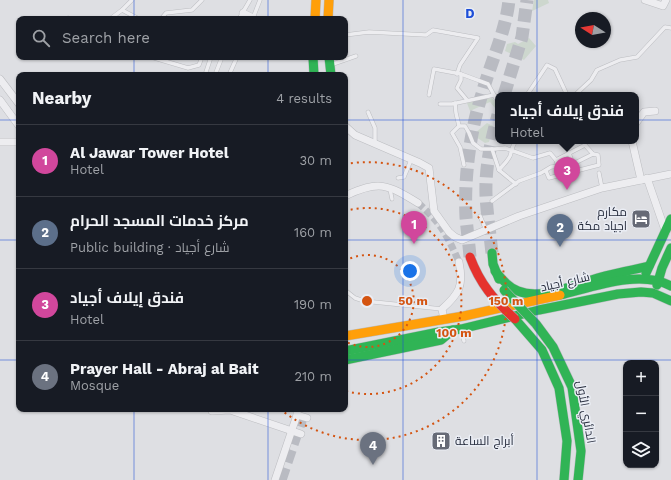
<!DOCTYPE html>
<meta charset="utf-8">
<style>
:root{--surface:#171b24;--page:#242831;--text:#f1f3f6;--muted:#9ea1a6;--line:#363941;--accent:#2563eb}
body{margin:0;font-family:"Work Sans",Cairo,sans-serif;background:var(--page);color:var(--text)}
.controls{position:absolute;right:12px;bottom:12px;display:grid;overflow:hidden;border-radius:8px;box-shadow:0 1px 3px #0004}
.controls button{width:36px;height:36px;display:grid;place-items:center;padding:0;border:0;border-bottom:1px solid var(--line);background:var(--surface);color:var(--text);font:20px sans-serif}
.compass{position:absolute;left:575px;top:12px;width:36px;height:36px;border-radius:50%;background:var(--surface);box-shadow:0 1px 3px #0004;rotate:281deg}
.you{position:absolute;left:410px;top:271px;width:14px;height:14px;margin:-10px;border:3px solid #fff;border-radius:50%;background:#1a73e8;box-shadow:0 0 0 6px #1a73e833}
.badge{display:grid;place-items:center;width:26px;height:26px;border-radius:50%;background:var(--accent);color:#fff;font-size:13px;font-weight:700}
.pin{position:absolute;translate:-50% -33px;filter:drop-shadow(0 1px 2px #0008)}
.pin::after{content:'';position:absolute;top:21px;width:14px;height:12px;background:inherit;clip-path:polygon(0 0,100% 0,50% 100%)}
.popup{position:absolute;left:495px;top:92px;width:144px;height:52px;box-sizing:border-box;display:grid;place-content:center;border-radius:8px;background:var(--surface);filter:drop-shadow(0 1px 3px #0005);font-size:13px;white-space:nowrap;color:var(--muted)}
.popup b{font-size:15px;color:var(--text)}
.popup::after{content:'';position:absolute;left:50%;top:100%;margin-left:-8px;border:8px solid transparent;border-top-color:var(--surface)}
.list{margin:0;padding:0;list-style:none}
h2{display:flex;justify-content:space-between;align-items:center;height:52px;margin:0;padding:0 16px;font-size:17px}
h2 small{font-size:13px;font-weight:400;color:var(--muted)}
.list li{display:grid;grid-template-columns:26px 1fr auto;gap:12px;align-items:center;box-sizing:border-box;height:72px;padding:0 16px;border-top:1px solid var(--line)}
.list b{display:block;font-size:15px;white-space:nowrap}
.list p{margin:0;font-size:13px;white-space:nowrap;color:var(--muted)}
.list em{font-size:13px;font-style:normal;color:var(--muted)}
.icon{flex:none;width:22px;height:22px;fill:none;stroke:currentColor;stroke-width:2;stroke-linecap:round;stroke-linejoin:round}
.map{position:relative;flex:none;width:671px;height:480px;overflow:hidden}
.search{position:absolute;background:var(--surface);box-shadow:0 1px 3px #0004;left:16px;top:16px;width:332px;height:44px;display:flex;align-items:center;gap:10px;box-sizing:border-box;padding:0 14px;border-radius:8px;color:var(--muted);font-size:15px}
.panel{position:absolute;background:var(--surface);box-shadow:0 1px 3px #0004;left:16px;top:72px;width:332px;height:340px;border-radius:8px}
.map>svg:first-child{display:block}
.green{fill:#cdd7ce}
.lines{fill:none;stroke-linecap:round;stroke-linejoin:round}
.street-tunnel{stroke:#b9bbc2;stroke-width:7;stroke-dasharray:7 3.5;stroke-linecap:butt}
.highway-tunnel{stroke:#b9bbc2;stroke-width:13;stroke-dasharray:13 6;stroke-linecap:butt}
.lane-casing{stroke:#bcbdc1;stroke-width:4.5}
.street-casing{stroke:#bcbdc1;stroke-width:8}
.fast-casing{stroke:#babcc1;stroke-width:10}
.slow-casing{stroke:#babcc1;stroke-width:10}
.lane{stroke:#ededf0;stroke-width:3.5}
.street{stroke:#ededf0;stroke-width:7}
.fast{stroke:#30b455;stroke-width:9}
.slow{stroke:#ff9f0a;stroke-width:9}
.fast-bridge-casing{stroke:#b0b2b8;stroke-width:10;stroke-linecap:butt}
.jam-bridge-casing{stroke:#b0b2b8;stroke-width:10;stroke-linecap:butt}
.fast-bridge{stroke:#30b455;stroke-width:9}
.jam-bridge{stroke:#e5322d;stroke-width:9}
.grid{fill:none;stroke:#1d4ed8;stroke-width:1;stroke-opacity:0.55}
.ring{fill:none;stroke:#d45411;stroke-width:2;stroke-dasharray:2 4}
.labels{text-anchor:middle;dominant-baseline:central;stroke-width:3;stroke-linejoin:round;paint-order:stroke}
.poi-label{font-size:12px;fill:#252b3c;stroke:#eaedf4;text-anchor:end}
.street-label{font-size:12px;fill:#252b3c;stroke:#eaedf4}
.grid-label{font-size:13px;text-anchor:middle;font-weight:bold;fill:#1d4ed8;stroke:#eaedf4;stroke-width:3;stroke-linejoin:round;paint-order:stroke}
.centre{fill:#d45411;stroke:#eaedf4;stroke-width:2}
.ring-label{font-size:12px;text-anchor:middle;font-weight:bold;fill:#d45411;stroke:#eaedf4;stroke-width:3;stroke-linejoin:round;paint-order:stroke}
</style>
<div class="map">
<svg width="671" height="480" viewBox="0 0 671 480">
<rect width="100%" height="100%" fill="#dedfe3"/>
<g class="green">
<polygon points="534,0 548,0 549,3 532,11"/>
<polygon points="529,38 536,46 524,60 505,51 507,44 515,42 518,44"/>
<polygon points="492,98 498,105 495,108 490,102 470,111 467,103"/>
<polygon points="487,123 493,126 489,142 485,143 476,137 475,133"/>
</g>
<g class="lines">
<path class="street-tunnel" d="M418,203c23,20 29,32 41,59"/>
<g class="highway-tunnel">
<polyline points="504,95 522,37 527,0"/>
<path d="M492,253c-2,-19 -5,-39 -6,-58 -1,-27 5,-54 12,-80"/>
<path d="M470,257c-1,-13 -3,-27 -4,-40 -2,-40 4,-85 16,-123 8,-30 24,-63 27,-94"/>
<polyline points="280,480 304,409"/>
</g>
<g class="lane-casing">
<g id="lane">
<polyline points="122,10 139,19"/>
<polyline points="253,18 260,0"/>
<polyline points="67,19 68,18 72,19"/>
<polyline points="110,19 122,10 132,0"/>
<polyline points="161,19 166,13 192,10 202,0"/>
<polyline points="239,19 250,0"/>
<polyline points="345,35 369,32 426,35 433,30 478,38 460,65 457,74"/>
<polyline points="151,57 188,68 199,65 202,57"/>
<polyline points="333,64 356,56"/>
<polyline points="461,74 461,80 457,88 467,100"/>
<polyline points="205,75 211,57"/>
<polyline points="215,75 222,57"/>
<polyline points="229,75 237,57"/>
<polyline points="429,95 434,69 461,74 488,84 494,95 452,104 440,104"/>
<polyline points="494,95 498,102"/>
<polyline points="527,95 547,65 555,69 567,95"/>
<polyline points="575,95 591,80 597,70 620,60 637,57 665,27 671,28"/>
<polyline points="455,103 456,113 459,126"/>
<polyline points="368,112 375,128 375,143"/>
<polyline points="492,149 499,170 516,184"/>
<polyline points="569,153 573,164"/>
<polyline points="556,160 585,145 593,154"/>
<polyline points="464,165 460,147 452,133 459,126 465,126 469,133 473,143 481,149 495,149 505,148 533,158 550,153 556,160 558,166"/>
<path d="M499,170c4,-5 8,-8 11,-14 2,-5 2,-11 6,-15"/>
<polyline points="599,173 602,188"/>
<polyline points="398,178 404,177 411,160"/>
<polyline points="390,189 392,199"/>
<polyline points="492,201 519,181 541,173 551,167 571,165 593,154 598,155 599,165 549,178 546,171"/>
<polyline points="480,216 486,230"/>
<polyline points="345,290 355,298 364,301 442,309"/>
<polyline points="461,330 464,341"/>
</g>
</g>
<g class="street-casing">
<g id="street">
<polyline points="645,0 663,6 666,0"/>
<polyline points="243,13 253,18"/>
<polyline points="0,79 19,104"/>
<polyline points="0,100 19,126"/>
<polyline points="636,123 644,112 655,111"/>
<polyline points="345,126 355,135 420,163 429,168 434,211 449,232 455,237 462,240 519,216 602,188 671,174"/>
<polyline points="632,141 641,180"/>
<polyline points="0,142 19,142"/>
<polyline points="647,178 666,233"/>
<path d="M345,196c34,-16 42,-12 73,7"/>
<path d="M444,320l-2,-11c17,-15 22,-23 17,-47"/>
<polyline points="212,411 230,410 301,434"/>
<polyline points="297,415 307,418"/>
<polyline points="275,480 297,415 297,409"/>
</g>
</g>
<g class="fast-casing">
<g id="fast">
<polyline points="313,57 314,75"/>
<polyline points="329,57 331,75"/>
<polyline points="492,253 493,264 499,279"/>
<path d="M495,271c7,8 13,16 23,20 25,10 59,-8 83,-14 16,-4 32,-7 48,-11"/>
<polyline points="646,273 671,219"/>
<polyline points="657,285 662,268 671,248"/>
<path d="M560,295c33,-8 80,-26 111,-9"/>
<polyline points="515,319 542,350 559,388 567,441 564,480"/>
<polyline points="345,351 439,332 461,329 539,310 618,294 641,292 653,293 671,301"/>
<polyline points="345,360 441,340 453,330"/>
<polyline points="572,387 581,451 578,480"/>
</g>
</g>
<g class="slow-casing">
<g id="slow">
<polyline points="315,19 316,0"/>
<polyline points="328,19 329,0"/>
<polyline points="345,336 464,316 560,295"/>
</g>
</g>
<use href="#lane" class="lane"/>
<use href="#street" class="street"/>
<use href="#fast" class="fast"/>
<use href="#slow" class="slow"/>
<g class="fast-bridge-casing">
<polyline id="fast-bridge" points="504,290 536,324 553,347 572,387"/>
</g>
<g class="jam-bridge-casing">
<path id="jam-bridge" d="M470,257c10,27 24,43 45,62"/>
</g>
<use href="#fast-bridge" class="fast-bridge"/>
<use href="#jam-bridge" class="jam-bridge"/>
</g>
<path class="grid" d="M134,0v19M268,0v19M403,0v480M537,0v480M134,57v18M268,57v18M0,120h19M345,120h326M0,240h19M345,240h326M0,360h19M345,360h326M134,409v71M268,409v71"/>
<g class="ring">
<path d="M345 261A46 46 0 1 1 345 341"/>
<path d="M345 211A93 93 0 1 1 345 391"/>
<path d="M345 164A139 139 0 1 1 280 409"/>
</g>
<defs>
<g id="hotel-square" transform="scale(1)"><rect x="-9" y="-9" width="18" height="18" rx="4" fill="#666a76" stroke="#eaedf4"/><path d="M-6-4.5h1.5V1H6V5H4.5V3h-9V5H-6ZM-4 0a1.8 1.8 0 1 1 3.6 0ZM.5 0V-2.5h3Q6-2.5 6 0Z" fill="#fff"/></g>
<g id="building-square" transform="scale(1)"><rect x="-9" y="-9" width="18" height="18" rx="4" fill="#666a76" stroke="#eaedf4"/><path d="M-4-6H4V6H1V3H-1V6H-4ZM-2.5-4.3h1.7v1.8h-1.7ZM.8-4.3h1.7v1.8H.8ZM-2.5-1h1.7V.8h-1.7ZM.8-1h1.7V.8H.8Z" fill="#fff"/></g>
</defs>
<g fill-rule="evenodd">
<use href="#hotel-square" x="641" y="219"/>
<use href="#building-square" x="441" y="441"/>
</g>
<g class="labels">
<g class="poi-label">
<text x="627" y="212">مكارم<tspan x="627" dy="14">اجياد مكة</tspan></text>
<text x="455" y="441" text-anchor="start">أبراج الساعة</text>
</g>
<g class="street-label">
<text transform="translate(565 282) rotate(-13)">شارع أجياد</text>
<text transform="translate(586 412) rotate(80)">الدائري الأول</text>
</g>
</g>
<g class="grid-label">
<text x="470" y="18">D</text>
</g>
<circle cx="367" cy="301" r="6" class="centre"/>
<g class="ring-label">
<text x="413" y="305">50 m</text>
<text x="506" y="305">150 m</text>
<text x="454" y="337">100 m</text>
</g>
</svg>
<div class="controls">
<button>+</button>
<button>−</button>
<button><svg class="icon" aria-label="layers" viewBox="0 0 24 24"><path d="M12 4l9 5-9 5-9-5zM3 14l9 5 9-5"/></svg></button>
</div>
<svg class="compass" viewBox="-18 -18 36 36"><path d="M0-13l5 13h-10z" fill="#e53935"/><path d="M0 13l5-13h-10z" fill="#9ea1a6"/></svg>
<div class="you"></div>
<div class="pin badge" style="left:414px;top:244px;background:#d1479c">1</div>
<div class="pin badge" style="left:560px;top:247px;background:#5c6f8a">2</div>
<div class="pin badge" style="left:567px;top:190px;background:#d1479c">3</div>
<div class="popup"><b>فندق إيلاف أجياد</b>Hotel</div>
<div class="pin badge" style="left:373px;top:465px;background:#6b7280">4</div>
<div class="search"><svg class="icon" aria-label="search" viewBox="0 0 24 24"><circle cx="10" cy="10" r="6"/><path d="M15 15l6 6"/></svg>Search here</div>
<section class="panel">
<h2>Nearby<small>4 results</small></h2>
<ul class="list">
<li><span class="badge" style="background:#d1479c">1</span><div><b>Al Jawar Tower Hotel</b><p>Hotel</p></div><em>30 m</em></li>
<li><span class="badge" style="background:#5c6f8a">2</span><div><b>مركز خدمات المسجد الحرام</b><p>Public building · شارع أجياد</p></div><em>160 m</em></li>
<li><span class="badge" style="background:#d1479c">3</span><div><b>فندق إيلاف أجياد</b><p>Hotel</p></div><em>190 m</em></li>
<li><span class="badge" style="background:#6b7280">4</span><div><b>Prayer Hall - Abraj al Bait</b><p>Mosque</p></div><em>210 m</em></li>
</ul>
</section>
</div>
